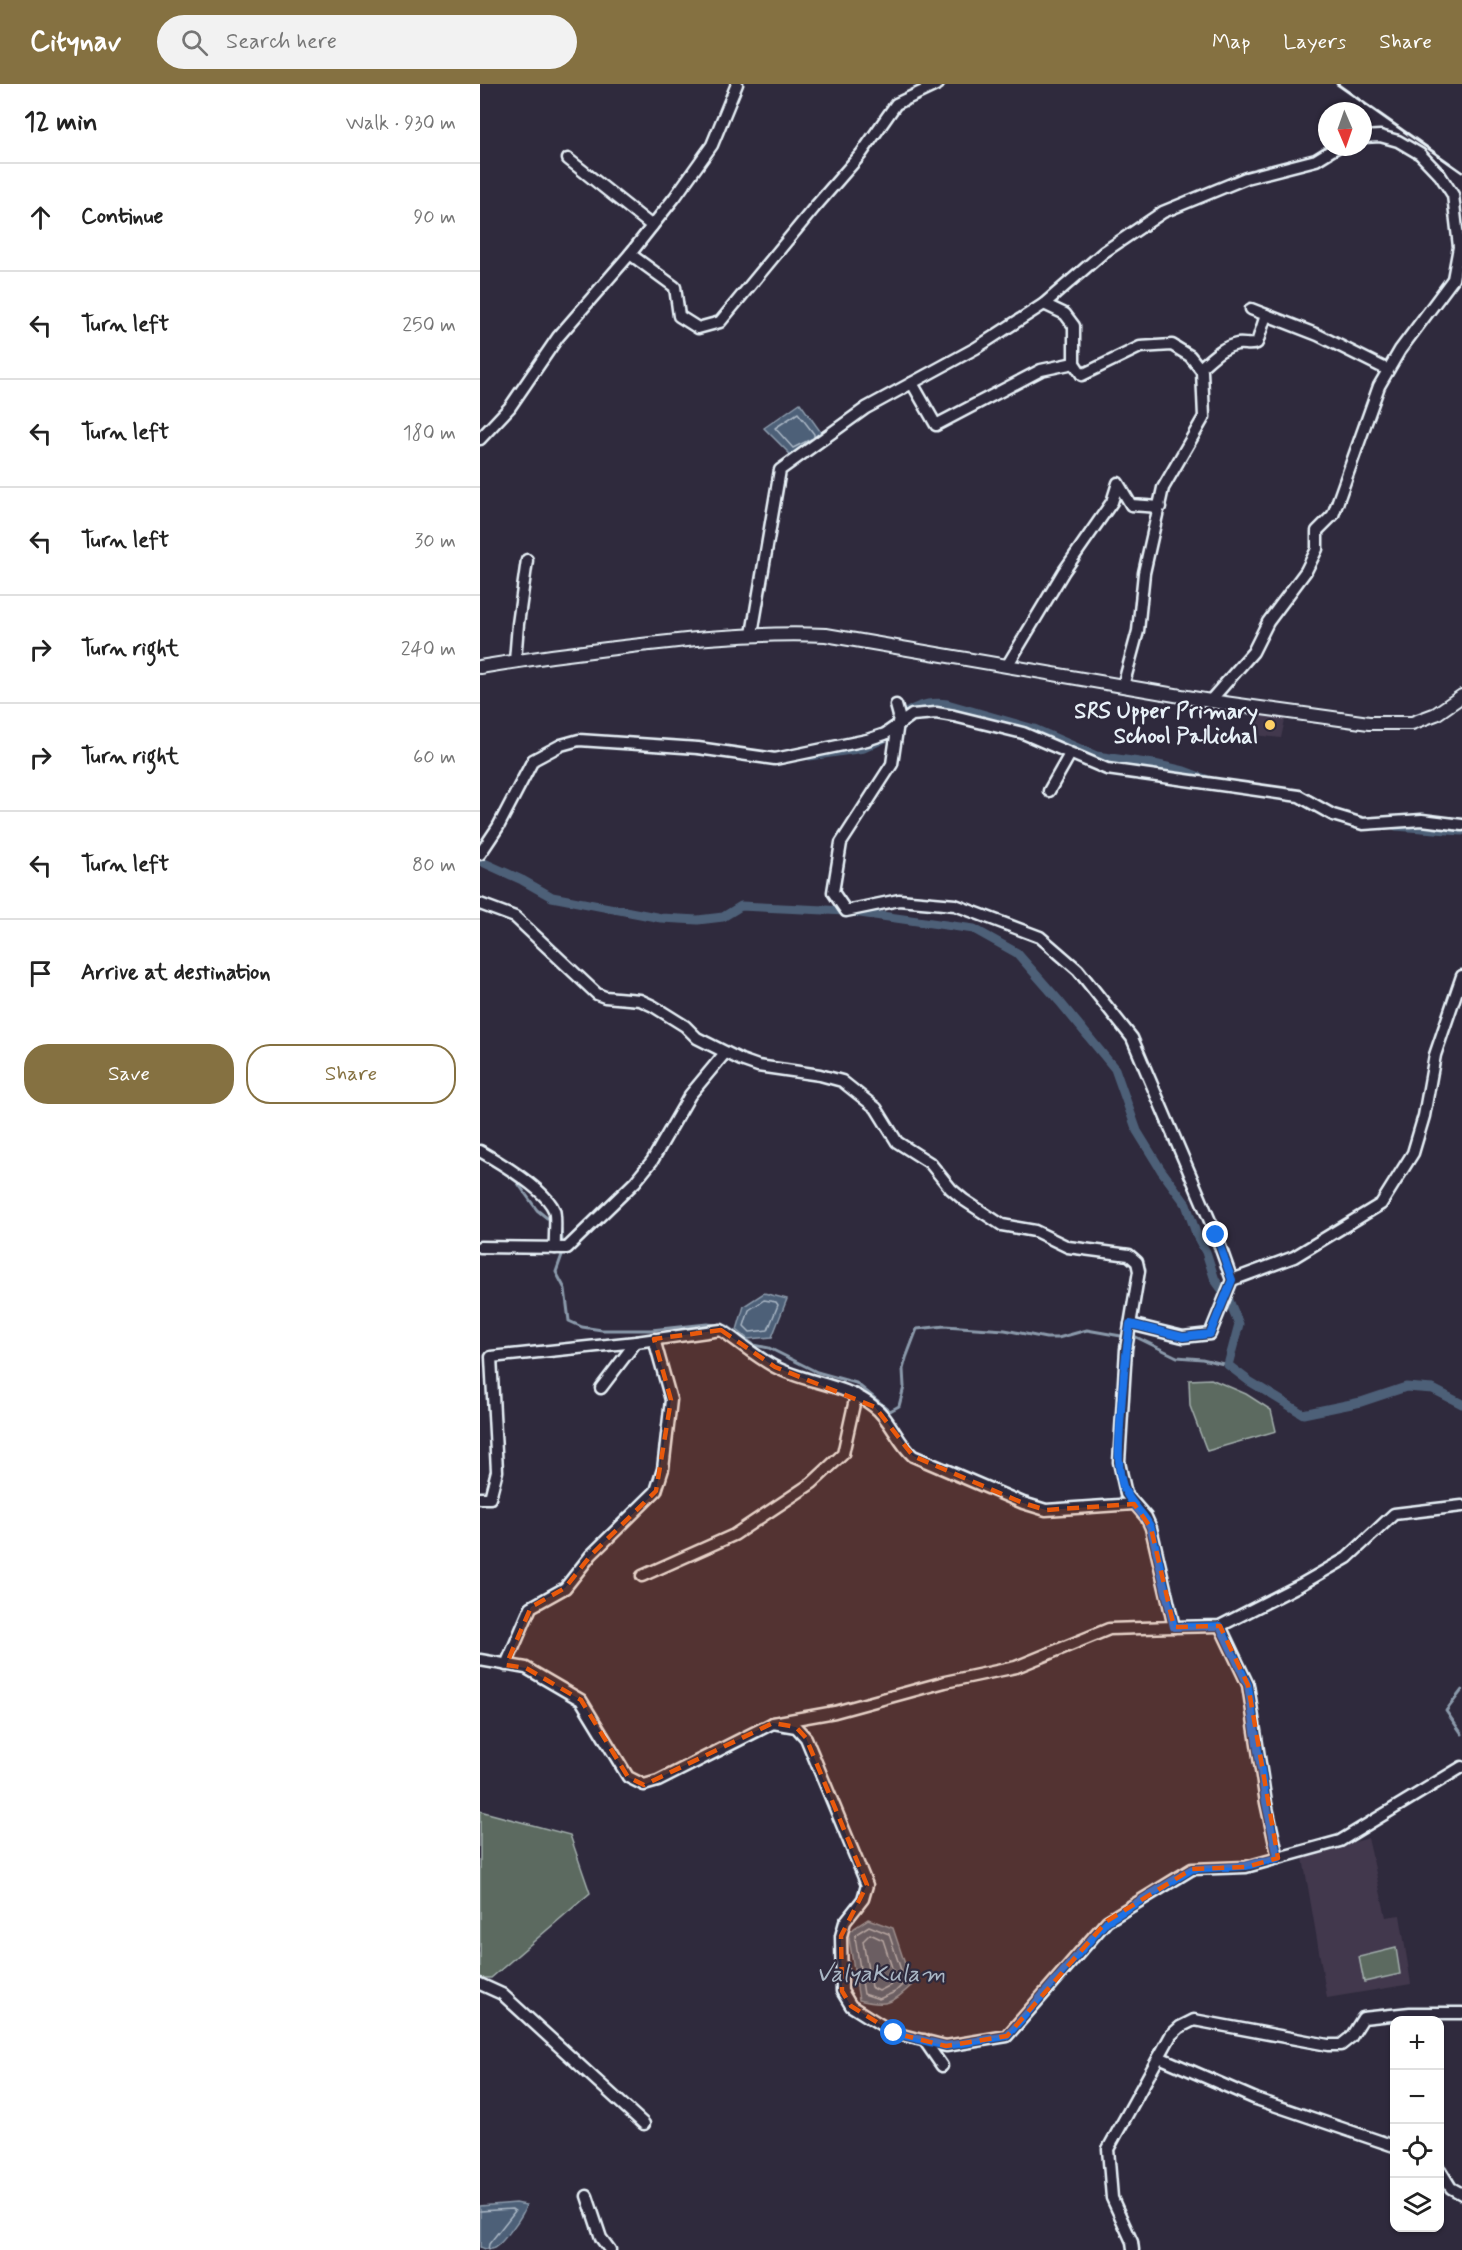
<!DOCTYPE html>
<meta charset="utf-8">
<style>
:root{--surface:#fff;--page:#f2f2f2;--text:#222;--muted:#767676;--line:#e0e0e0;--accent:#857141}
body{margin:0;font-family:Mynerve,sans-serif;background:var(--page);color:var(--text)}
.controls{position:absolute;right:18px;bottom:18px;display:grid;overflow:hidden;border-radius:12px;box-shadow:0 2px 4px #0004}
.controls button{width:54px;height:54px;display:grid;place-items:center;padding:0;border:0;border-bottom:2px solid var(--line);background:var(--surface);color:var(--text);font:30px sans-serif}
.compass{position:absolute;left:838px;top:18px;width:54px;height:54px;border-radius:50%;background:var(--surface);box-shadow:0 2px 4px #0004;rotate:178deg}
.stop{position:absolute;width:18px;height:18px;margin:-14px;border:4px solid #1a73e8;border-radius:50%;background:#fff}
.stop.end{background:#1a73e8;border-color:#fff;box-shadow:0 2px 6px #0008}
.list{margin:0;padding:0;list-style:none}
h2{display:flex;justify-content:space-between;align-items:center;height:78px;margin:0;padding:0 24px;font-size:26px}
h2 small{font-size:20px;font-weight:400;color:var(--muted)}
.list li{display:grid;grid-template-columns:39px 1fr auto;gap:18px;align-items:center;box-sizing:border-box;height:108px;padding:0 24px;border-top:2px solid var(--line)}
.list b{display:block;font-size:22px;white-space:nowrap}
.list em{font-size:20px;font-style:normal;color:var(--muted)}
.actions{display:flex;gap:12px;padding:18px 24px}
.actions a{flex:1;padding:14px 0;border:2px solid var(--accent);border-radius:24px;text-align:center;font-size:21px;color:var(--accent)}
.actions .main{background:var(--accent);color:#fff}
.icon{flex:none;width:33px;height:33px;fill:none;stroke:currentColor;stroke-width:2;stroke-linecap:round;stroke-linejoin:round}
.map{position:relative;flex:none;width:982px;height:2166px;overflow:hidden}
header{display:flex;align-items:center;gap:36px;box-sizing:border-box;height:84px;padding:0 30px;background:var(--accent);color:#fff}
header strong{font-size:28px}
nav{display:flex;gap:33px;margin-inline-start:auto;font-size:21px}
.search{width:420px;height:54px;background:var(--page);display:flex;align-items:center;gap:15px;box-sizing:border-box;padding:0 21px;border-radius:33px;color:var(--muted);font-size:22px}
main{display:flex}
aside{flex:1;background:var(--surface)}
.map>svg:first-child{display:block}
.built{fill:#42384d}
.green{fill:#5b6a60;stroke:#a2aeac;stroke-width:1.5}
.water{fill:#4d6078;stroke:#8b9aab;stroke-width:1.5}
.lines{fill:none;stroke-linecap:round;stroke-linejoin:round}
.shore{stroke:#aab7c5;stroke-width:1.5}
.stream{stroke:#8b9aab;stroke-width:3}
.canal{stroke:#4d6078;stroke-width:9}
.minor-casing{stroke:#e8f1f8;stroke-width:15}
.tertiary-casing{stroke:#e8f1f8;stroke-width:16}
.minor{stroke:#2f2a3d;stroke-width:10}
.tertiary{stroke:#2f2a3d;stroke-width:12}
.rail{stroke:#e8f1f8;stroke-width:3}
.route{stroke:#1a73e8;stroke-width:8}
.marked{fill:#e8590c;fill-opacity:0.2;stroke:#e8590c;stroke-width:4.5;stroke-dasharray:12 8;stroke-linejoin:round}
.poi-dot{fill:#ffd166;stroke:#2f2a3d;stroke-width:2}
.labels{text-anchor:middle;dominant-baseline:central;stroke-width:4.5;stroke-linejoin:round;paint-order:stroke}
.poi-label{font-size:22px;font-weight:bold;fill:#e8f1f8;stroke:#2f2a3d;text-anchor:end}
.water-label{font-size:24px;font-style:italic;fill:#aab7c5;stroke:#2f2a3d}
</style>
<header>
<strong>Citynav</strong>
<div class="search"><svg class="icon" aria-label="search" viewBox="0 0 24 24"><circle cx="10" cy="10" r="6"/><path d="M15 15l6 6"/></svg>Search here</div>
<nav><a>Map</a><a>Layers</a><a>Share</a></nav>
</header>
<main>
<aside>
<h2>12 min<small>Walk · 930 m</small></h2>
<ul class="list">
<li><svg class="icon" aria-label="ahead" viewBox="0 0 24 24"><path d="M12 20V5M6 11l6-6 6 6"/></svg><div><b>Continue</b></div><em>90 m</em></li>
<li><svg class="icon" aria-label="left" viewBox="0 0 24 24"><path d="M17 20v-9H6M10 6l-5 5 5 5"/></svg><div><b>Turn left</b></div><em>250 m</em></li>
<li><svg class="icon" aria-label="left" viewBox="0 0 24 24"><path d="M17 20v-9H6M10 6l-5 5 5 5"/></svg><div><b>Turn left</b></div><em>180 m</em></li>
<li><svg class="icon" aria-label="left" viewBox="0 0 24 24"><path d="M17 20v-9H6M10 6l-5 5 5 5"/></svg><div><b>Turn left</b></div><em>30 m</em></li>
<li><svg class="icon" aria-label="right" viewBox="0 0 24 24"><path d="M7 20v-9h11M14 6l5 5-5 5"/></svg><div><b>Turn right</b></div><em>240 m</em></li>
<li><svg class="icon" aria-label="right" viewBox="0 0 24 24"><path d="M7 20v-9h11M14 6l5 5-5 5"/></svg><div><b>Turn right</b></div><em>60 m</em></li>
<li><svg class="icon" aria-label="left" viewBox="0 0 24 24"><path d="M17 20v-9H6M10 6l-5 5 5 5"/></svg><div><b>Turn left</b></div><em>80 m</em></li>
<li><svg class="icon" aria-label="arrive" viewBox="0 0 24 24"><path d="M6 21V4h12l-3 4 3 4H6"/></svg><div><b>Arrive at destination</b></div></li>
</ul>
<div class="actions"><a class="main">Save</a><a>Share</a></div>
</aside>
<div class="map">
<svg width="982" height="2166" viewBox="0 0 982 2166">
<rect width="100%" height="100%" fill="#2f2a3d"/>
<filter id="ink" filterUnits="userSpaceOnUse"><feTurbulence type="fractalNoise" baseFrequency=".0167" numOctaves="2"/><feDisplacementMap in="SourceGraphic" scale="12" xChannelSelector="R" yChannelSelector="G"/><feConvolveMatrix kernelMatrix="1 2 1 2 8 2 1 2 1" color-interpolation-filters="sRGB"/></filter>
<g filter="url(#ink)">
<g class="built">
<polygon points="777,629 806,631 801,654 775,651"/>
<polygon points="888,1754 906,1833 920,1831 931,1900 847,1914 823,1774"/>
</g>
<g class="green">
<polygon points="731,1295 766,1310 791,1326 796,1347 727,1367 710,1322 709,1296"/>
<polygon points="0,1727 90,1751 110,1809 11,1894 0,1894"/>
<polygon points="916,1864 920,1890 884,1898 879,1873"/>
</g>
<g class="water">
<polygon points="320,319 345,354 312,372 284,344"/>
<polygon points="284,1209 307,1215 292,1253 268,1255 257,1246 264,1222"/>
<path d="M388,1835l25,9 19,57c-21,19 -25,22 -53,15l-11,-68z"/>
<path d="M36,2119l10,2c-2,10 -23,38 -32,43 -5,2 -9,2 -14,-1v-41z"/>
</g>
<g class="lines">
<g class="shore">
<polyline points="331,355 313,364 295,344 318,329 334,350 334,353"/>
<polygon points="284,1216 296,1218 298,1221 288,1246 270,1248 264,1242 269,1226"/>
<polygon points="389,1842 409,1850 425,1898 415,1908 399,1915 384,1910 375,1853 376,1850"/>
<polygon points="390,1850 403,1856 416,1896 411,1901 399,1907 391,1903 383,1857"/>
<polyline points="0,2127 32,2125 35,2127 9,2160 8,2166"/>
</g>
<g class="stream">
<polyline points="0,1074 8,1077"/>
<polyline points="21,1086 37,1098 57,1126 67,1134"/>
<polyline points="81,1145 82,1156"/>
<polyline points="82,1171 76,1188 85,1205 89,1237 102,1243 122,1246 171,1246 227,1240 247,1242 274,1261 289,1264 337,1288 376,1299 410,1327 419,1322 424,1303 423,1285 426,1274 437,1245 465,1242 525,1246 566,1254 578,1254 607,1246 641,1252"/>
<polyline points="656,1253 697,1273 722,1275 748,1281"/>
<polyline points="982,1606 966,1627 982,1650"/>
</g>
<g class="canal">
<path d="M415,637c16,-13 31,-20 52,-17l87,25 62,27 58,8 30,7 24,9"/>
<polyline points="330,672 384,664 403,655"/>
<polyline points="916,742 982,747"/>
<polyline points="0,777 42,796 72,813 181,834 218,836 243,833 261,822 366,827 494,845 537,869 580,918 635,985 657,1047 681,1086 706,1120 717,1152 726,1168 735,1196 743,1207"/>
<polyline points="748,1214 759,1240 748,1281 769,1297 823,1330 881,1318 926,1303 953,1305 982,1320"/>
</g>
<g class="minor-casing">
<g id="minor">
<polyline points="88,75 172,142"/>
<polyline points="150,170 195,113 232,61 257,0"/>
<polyline points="564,220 585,230 594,242 594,279 602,291 660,263 692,261 710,272 722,287 724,333 683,404 664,489 658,547 643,602"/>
<polyline points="771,225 838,251 908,286"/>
<path d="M720,284c12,-10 22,-21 37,-24 8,-1 13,2 20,-1l9,-28"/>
<polyline points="432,299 456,341 561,286 594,279"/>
<polyline points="0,355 30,323 78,253 150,170 195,203 199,232 218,244 240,238 334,124 381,70 416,20 458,0"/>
<polyline points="272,550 300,386 386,324 496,264 564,220 624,168 683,128 766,94 836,76 857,63"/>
<polyline points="35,577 38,540 47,476"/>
<polyline points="527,582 584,487 632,418 638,399 651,421 680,423"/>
<polyline points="730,617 773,568 788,538 826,487 837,465 837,447 853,431 899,302 920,266 973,195 979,163 973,111 960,91 940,70 918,57 900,52 883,53"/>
<polyline points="416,621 419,632 412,680 361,759 353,808 366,827 419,816 475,821 560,853 598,886 652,954 736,1151 752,1196"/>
<polyline points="569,707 590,670"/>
<polyline points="0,770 18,743 53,676 81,661 99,656 218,664 295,675 387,656 405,650 432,631 456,629 474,632 543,649 627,685 819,712 853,731 883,740 942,736 982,741"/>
<polyline points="0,820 35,833 117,910 125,913 160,916 173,922 205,942 217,954 261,976 278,982 340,991 362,997 396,1024 417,1058 450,1079 471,1105 484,1116 522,1141 555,1147 588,1163 649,1171 657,1178 659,1187 646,1265 639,1378 646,1410 666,1433 671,1444 694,1543 629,1545 536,1583 465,1598 355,1628 293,1639"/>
<path d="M0,1067c19,11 66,39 74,59 3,7 0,29 1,38"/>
<polyline points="0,1163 87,1164 155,1098 172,1077 210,1011 245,969"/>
<polyline points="650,1240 703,1253 730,1250 752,1196 814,1173 901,1120 933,1069 944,1032 955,971 982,892"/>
<polyline points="121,1304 156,1258"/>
<path d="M0,1414h10l7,-27 -6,-114 145,-15 85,-12c18,12 35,27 54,37 31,16 70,17 98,39 17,12 24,36 40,50l110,47 23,7 88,-6"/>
<polyline points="162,1492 254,1451 332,1399 363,1370 376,1311"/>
<polyline points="740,1542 768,1601 786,1719 798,1774"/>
<polyline points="694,1543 740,1542 820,1501 867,1474 914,1430 982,1422"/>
<polyline points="0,1576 46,1584 101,1616 148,1693 164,1701 178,1697 293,1639 316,1643 326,1654 387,1801 383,1815 365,1838 361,1852 362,1907 371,1922 414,1949 466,1962 527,1952 627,1837 712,1785 766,1783 860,1757 982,1683"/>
<polyline points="26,1581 51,1523 85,1504 111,1471 176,1407 183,1385 191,1316 174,1255"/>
<polyline points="0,1900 22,1910 164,2040"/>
<polyline points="444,1956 462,1982"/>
<polyline points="679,1973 776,2015 914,2062"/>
<polyline points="960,2086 971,2104 982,2110"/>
<polyline points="107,2112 121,2154 130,2166"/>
<polyline points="653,2166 652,2158 632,2114 628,2065 691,1951 700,1943 714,1936 848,1961 861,1961 871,1953 883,1934 930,1929 982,1929"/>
</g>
</g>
<g class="tertiary-casing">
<path id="tertiary" d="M0,583c42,-7 84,-13 127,-18 73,-9 144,-17 219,-14l384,66 159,22h43l24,-9 26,-18"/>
</g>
<use href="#minor" class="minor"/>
<use href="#tertiary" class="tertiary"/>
<polyline class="rail" points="857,0 982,88"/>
</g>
</g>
<g class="lines" filter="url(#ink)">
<path class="route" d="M414,1949l52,13 61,-10 100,-115 85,-52 54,-3 32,-8 -12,-55 -18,-118 -28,-59 -46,1 -23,-99c-7,-15 -23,-26 -28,-42 -6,-19 -4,-40 -3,-60 2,-34 5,-68 10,-102l53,13 27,-3 22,-54 -16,-45"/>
</g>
<path class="marked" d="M241,1246l54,37 100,40 38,49 110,47 23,7 88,-6 17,24 23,99 46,-1 28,59 30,173 -32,9 -54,2 -85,52 -100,115 -61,10 -52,-13 -43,-27 -9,-15 -1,-55 26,-51 -61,-147 -10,-11 -23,-4 -129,62 -16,-8 -47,-77 -55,-32 -20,-3 25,-58 34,-19 26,-33 65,-64 15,-91 -17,-61z"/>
<circle class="poi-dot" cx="790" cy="641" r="6"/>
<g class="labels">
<g class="poi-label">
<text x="778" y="628">SRS Upper Primary<tspan x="778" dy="25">School Pallichal</tspan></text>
</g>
<g class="water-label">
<text x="401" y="1890">ValyaKulam</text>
</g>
</g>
</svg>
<div class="controls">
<button>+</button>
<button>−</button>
<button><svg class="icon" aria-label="locate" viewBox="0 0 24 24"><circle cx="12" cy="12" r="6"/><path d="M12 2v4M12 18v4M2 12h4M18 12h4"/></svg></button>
<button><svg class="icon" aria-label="layers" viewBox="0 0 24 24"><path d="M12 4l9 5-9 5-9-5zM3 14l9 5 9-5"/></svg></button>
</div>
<svg class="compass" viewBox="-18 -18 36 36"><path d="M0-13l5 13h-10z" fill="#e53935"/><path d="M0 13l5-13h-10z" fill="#767676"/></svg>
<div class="stop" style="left:414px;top:1949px"></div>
<div class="stop end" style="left:736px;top:1151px"></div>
</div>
</main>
